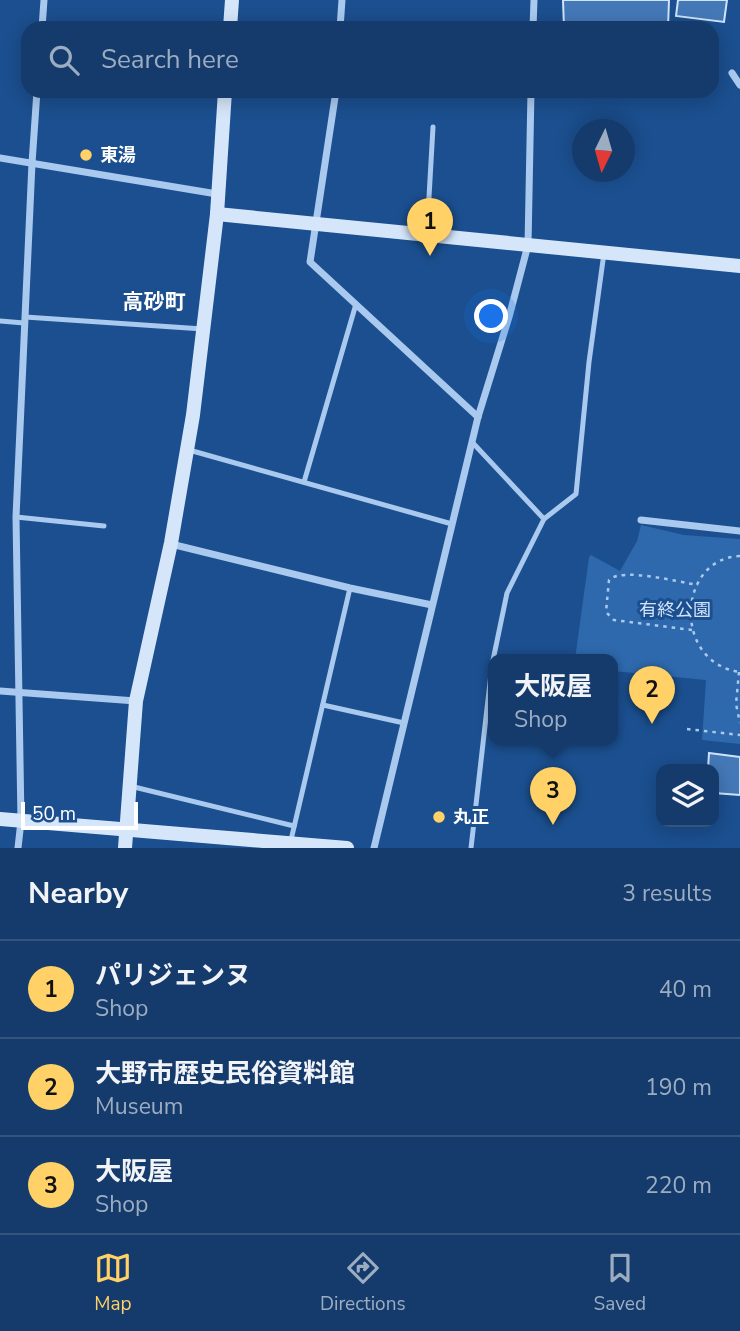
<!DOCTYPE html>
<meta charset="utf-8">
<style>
:root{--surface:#143b6b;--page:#214673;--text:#f1f3f6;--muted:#9dadc1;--line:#33557e;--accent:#ffd166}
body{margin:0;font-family:"Nunito Sans","Noto Sans JP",sans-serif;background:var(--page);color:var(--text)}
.controls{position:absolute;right:21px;bottom:21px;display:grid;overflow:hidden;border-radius:14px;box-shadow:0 4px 18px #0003}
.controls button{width:63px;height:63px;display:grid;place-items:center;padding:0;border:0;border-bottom:2px solid var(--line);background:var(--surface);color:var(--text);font:35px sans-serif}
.compass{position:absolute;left:572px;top:119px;width:63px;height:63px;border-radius:50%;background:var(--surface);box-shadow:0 4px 18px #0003;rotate:185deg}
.scale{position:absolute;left:21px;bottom:18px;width:117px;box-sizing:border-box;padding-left:7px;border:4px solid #fff;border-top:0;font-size:19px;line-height:24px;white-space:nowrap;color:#fff;-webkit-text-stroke:5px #1b4f8f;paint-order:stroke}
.you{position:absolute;left:492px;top:317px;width:24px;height:24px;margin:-18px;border:5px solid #fff;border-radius:50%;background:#1a73e8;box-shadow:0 0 0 10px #1a73e833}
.badge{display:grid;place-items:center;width:46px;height:46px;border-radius:50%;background:var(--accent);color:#111;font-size:23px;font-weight:700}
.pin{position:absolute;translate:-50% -58px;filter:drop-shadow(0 2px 4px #0008)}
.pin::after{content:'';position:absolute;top:37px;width:24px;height:21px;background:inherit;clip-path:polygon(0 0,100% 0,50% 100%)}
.popup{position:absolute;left:488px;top:654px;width:130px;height:91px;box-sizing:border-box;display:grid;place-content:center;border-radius:14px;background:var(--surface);filter:drop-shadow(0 2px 5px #0005);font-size:23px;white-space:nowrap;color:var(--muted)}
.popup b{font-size:26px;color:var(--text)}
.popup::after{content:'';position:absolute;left:50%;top:100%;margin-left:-14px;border:14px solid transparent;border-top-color:var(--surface)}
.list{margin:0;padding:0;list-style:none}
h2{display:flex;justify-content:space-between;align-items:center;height:91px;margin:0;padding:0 28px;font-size:30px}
h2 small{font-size:23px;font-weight:400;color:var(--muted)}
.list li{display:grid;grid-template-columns:46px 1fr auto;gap:21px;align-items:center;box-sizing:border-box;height:98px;padding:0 28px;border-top:2px solid var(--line)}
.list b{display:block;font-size:26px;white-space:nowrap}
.list p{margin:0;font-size:23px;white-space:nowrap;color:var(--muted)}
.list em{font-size:23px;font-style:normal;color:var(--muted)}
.icon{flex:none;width:38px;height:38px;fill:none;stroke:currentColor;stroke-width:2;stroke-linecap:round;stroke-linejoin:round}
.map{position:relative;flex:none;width:740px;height:848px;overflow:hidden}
.search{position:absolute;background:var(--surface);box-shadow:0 4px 18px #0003;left:21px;right:21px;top:21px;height:77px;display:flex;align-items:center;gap:18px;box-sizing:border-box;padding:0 24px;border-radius:21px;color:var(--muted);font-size:26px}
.sheet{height:385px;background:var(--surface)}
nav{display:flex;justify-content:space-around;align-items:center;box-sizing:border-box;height:98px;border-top:2px solid var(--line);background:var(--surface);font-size:19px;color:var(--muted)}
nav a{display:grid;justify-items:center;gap:4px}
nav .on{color:var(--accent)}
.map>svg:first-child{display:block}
.green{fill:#2e69ad}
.building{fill:#4478b7;stroke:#cfe3fa;stroke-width:2}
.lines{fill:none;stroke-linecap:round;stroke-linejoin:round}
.path{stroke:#a9c9ee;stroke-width:2.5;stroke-dasharray:3.5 5;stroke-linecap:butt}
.lane{stroke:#a9c9ee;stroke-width:5}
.street{stroke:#a9c9ee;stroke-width:7}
.secondary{stroke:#d6e6fa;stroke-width:14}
.poi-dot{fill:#ffd166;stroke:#1b4f8f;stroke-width:2.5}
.labels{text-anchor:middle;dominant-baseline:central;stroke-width:6;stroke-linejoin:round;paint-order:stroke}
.poi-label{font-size:18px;font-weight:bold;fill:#fff;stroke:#1b4f8f;text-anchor:start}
.park-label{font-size:18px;fill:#cfe3fa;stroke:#1b4f8f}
.quarter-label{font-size:21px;font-weight:bold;fill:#fff;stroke:#1b4f8f}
</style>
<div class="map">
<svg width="740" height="848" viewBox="0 0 740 848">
<rect width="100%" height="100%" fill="#1b4f8f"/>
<polygon class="green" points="641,525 684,535 740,539 740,744 702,740 706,680 613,671 612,659 575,659 589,557 591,555 620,571 637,541"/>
<g class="building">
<polygon points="563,0 669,0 668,28 564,28"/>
<polygon points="678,0 727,0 724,22 676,16"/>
<polygon points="709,753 740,757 740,795 714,793 714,769 708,769"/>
</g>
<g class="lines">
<g class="path">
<path d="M740,556c-63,2 -68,107 0,116"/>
<path d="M692,630l-78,-10 -8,-8 3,-32c13,-13 69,2 89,5"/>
<polyline points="739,672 736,704 740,723"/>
<polyline points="687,729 740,735"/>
</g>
<g class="lane">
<polyline points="427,232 433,127"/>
<polyline points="25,317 203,329"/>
<polyline points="0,321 24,323"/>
<polyline points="472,442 544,519"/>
<polyline points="189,450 452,524"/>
<polyline points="304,482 356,304"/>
<polyline points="16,517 104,526"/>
<polyline points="323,705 404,723"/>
<polyline points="130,786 294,826"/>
<polyline points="291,840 350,588"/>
<polyline points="471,848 492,665 507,593 544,519 576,494 589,362 604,253"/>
</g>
<g class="street">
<polyline points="42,28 44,0"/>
<polyline points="340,28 342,0"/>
<polyline points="533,28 534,0"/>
<polyline points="732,73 740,85"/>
<polyline points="336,91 310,262 478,417"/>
<polyline points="0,158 217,194"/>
<polyline points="641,520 740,531"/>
<polyline points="171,544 350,588 432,605"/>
<polyline points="0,691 136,701"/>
<polyline points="18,848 21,821 16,517 32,163 37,91"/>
<polyline points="374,848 478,417 509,317 528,245 531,91"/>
</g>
<g class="secondary">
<polyline points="230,28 232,0"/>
<polyline points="217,214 740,266"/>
<polyline points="0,819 347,848"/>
<polyline points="125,848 136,701 171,543 193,415 217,214 225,91"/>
</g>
</g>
<g class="poi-dot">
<circle cx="86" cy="155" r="7"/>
<circle cx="439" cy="817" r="7"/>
</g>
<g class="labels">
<g class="poi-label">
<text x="100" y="155">東湯</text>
<text x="453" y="817">丸正</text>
</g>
<g class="park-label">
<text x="675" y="610">有終公園</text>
</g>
<g class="quarter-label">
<text x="154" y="302">高砂町</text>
</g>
</g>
</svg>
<div class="controls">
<button><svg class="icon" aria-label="layers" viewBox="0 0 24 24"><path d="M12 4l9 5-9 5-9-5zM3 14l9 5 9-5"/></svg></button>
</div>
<svg class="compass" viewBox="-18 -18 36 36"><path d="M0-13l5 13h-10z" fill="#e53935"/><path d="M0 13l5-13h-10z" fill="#9dadc1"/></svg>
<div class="scale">50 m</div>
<div class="you"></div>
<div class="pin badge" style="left:430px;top:256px">1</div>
<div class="pin badge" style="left:652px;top:724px">2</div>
<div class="pin badge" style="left:553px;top:825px">3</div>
<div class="popup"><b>大阪屋</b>Shop</div>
<div class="search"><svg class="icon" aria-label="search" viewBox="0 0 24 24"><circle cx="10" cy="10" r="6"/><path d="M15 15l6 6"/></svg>Search here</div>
</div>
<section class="sheet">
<h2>Nearby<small>3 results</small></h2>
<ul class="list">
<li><span class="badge">1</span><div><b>パリジェンヌ</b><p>Shop</p></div><em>40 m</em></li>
<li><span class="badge">2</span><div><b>大野市歴史民俗資料館</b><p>Museum</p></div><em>190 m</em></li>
<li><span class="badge">3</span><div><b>大阪屋</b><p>Shop</p></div><em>220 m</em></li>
</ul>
</section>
<nav>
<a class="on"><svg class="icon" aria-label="map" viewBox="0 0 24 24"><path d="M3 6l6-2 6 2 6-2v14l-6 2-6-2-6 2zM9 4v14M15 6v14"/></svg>Map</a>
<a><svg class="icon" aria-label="directions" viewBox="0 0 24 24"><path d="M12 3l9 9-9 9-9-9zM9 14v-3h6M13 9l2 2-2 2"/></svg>Directions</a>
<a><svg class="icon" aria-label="saved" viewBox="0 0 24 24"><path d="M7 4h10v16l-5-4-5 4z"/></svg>Saved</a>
</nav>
